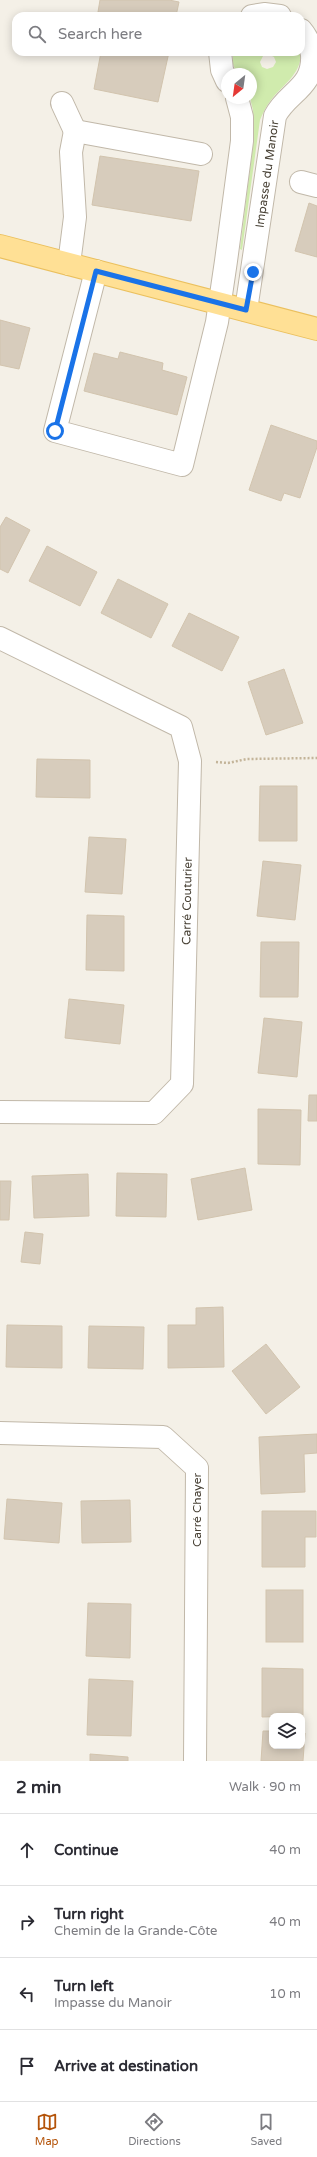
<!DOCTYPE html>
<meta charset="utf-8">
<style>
:root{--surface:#fff;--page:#f2f2f3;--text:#2b2b33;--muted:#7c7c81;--line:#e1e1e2;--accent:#b45309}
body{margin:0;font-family:"Varela Round",sans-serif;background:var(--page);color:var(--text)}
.controls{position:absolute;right:12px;bottom:12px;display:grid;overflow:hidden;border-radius:8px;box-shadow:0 2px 10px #0003}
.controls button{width:36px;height:36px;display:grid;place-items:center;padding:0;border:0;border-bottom:1px solid var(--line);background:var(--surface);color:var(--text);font:20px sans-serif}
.compass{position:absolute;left:221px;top:68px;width:36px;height:36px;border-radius:50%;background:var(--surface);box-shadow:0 2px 10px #0003;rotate:209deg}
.stop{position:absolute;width:12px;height:12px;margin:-9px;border:3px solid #1a73e8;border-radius:50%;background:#fff}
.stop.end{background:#1a73e8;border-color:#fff;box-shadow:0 1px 4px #0008}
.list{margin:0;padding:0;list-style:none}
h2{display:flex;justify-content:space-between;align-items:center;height:52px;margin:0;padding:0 16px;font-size:17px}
h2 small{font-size:13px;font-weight:400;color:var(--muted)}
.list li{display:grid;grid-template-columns:26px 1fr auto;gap:12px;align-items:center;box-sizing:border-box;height:72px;padding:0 16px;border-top:1px solid var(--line)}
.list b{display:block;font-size:15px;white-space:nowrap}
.list p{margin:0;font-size:13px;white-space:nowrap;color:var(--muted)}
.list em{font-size:13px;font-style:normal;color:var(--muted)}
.icon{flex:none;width:22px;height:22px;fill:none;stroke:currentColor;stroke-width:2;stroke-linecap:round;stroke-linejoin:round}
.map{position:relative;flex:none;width:317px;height:1761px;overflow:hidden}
.search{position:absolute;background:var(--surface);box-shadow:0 2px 10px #0003;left:12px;right:12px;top:12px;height:44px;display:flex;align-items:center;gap:10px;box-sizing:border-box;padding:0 14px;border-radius:12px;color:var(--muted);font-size:15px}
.sheet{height:340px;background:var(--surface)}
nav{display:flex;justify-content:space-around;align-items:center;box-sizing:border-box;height:56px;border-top:1px solid var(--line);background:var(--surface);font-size:11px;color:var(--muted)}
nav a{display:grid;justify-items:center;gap:2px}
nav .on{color:var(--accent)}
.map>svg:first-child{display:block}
.green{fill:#d0ebad;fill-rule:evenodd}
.building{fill:#d7ccbc;stroke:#d2c4ae}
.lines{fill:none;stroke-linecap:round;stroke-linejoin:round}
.minor-casing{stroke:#c1b8a9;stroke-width:24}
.major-casing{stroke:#ebc05e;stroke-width:24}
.path{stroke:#c3b499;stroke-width:2.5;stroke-dasharray:2 2;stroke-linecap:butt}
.minor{stroke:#fff;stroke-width:22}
.major{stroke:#ffe095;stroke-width:22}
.route{stroke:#1a73e8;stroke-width:5}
.labels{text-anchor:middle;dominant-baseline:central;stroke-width:3.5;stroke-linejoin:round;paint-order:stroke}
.street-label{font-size:12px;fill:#484135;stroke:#fff}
</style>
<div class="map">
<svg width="317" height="1761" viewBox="0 0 317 1761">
<rect width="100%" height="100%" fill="#f4f0e7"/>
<path class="green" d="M233,52l68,1c0,22 -19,32 -30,47 -5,6 -8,13 -11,20l-18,130 -2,-1 14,-112 -1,-27 -3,-12 1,-24h-14l-4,-10zM268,54l6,3 2,5 -3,5 -6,2 -5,-2 -2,-5 3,-6z"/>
<g class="building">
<polygon points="100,0 169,0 179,2 176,16 109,16 98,12"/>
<polygon points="101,52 169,52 158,102 94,89"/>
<polygon points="100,156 199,171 191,221 92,205"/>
<polygon points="309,203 317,206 317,257 295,251"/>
<polygon points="0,320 30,328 19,369 0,365"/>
<polygon points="120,352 163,363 162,370 187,377 177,415 84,391 94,353 118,359"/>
<polygon points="271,425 317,441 317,447 300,498 284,493 281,501 249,490"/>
<polygon points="6,517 30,530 8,573 0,569 0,527"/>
<polygon points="47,546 97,572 80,606 29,581"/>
<polygon points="118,579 168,604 151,638 101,613"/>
<polygon points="189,613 239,637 222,671 172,646"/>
<polygon points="284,669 303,723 266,735 248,682"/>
<polygon points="37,759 90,760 90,798 36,797"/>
<polygon points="260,786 297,786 297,841 259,841"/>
<polygon points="89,837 126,839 122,894 85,892"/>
<polygon points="263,861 301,865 295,920 257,916"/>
<polygon points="87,915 124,916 124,971 86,970"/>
<polygon points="261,942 299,942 298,997 260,997"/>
<polygon points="69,999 124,1005 120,1044 65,1038"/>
<polygon points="264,1018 302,1022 297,1077 258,1073"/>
<polygon points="309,1095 317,1095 317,1121 308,1121"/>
<polygon points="258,1109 301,1110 300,1165 258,1164"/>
<polygon points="245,1168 252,1210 198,1220 191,1179"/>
<polygon points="117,1173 167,1174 166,1217 116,1216"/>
<polygon points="88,1174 89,1216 34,1218 32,1176"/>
<polygon points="0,1181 11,1181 9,1220 0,1220"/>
<polygon points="25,1232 43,1234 40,1264 21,1262"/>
<polygon points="223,1307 224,1367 168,1368 168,1325 196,1325 196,1308"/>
<polygon points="7,1325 62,1326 62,1368 6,1367"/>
<polygon points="89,1326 144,1327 143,1369 88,1368"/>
<polygon points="266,1344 300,1387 266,1414 232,1371"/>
<polygon points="317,1434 317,1453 304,1454 305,1492 261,1494 259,1437"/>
<polygon points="7,1499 62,1503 59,1543 4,1539"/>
<polygon points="130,1500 131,1542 82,1543 81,1501"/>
<polygon points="262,1511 316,1511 316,1537 305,1537 305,1567 262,1567"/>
<rect x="266" y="1590" width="37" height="52"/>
<polygon points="88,1603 131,1604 130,1658 86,1656"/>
<polygon points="262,1668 303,1669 303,1718 302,1716 262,1717"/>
<polygon points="89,1679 133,1681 131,1736 87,1735"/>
<polygon points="263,1731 272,1731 272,1746 302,1746 302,1733 305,1733 303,1761 261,1761"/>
<polygon points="90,1754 128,1757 128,1761 90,1761"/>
</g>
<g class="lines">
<g class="minor-casing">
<g id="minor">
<polyline points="252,16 264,14 280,16"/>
<polyline points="220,52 222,70 227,81"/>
<polyline points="62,103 75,131"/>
<polyline points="301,182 317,186"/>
<polyline points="69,264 75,217 71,152 75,131 201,154"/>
<polyline points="96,271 55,431 182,465 217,322 226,261 242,141 242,117 237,98"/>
<path d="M246,310l29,-194c12,-24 39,-28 37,-61 -1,-8 -5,-18 -11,-25"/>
<polyline points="0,638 181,727 190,761 182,1084 154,1113 0,1112"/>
<polyline points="0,1433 163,1437 197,1468 195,1761"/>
</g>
</g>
<g class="major-casing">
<polyline id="major" points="0,246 317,329"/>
</g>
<polyline class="path" points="216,762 228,763 247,759 317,758"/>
<use href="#minor" class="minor"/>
<use href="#major" class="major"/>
</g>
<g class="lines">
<polyline class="route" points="55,431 96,271 246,310 253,272"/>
</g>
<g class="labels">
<g class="street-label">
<text transform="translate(267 174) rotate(-82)">Impasse du Manoir</text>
<text transform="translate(187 901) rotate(-89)">Carré Couturier</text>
<text transform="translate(197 1510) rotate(-90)">Carré Chayer</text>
</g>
</g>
</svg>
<div class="controls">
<button><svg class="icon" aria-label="layers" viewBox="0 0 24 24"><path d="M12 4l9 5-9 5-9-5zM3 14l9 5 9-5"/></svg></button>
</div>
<svg class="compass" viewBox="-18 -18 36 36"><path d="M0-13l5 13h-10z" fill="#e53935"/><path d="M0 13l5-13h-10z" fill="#7c7c81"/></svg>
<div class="stop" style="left:55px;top:431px"></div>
<div class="stop end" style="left:253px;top:272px"></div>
<div class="search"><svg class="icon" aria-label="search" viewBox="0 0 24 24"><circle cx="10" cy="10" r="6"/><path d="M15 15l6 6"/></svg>Search here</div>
</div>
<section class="sheet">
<h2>2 min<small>Walk · 90 m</small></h2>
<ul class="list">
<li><svg class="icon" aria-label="ahead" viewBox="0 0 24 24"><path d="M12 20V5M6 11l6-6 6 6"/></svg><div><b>Continue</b></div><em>40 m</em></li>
<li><svg class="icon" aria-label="right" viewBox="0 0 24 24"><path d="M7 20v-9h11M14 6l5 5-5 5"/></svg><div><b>Turn right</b><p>Chemin de la Grande-Côte</p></div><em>40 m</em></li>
<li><svg class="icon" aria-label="left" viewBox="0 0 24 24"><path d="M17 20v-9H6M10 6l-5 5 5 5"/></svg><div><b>Turn left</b><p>Impasse du Manoir</p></div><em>10 m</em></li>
<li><svg class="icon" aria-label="arrive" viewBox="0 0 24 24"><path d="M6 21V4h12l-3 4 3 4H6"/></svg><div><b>Arrive at destination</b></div></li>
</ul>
</section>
<nav>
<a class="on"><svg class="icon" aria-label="map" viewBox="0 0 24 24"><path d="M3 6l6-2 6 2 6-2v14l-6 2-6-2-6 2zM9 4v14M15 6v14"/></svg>Map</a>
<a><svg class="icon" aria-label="directions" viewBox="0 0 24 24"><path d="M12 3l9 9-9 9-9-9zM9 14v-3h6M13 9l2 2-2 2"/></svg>Directions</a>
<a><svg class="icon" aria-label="saved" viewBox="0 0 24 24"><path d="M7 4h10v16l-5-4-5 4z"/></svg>Saved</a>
</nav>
